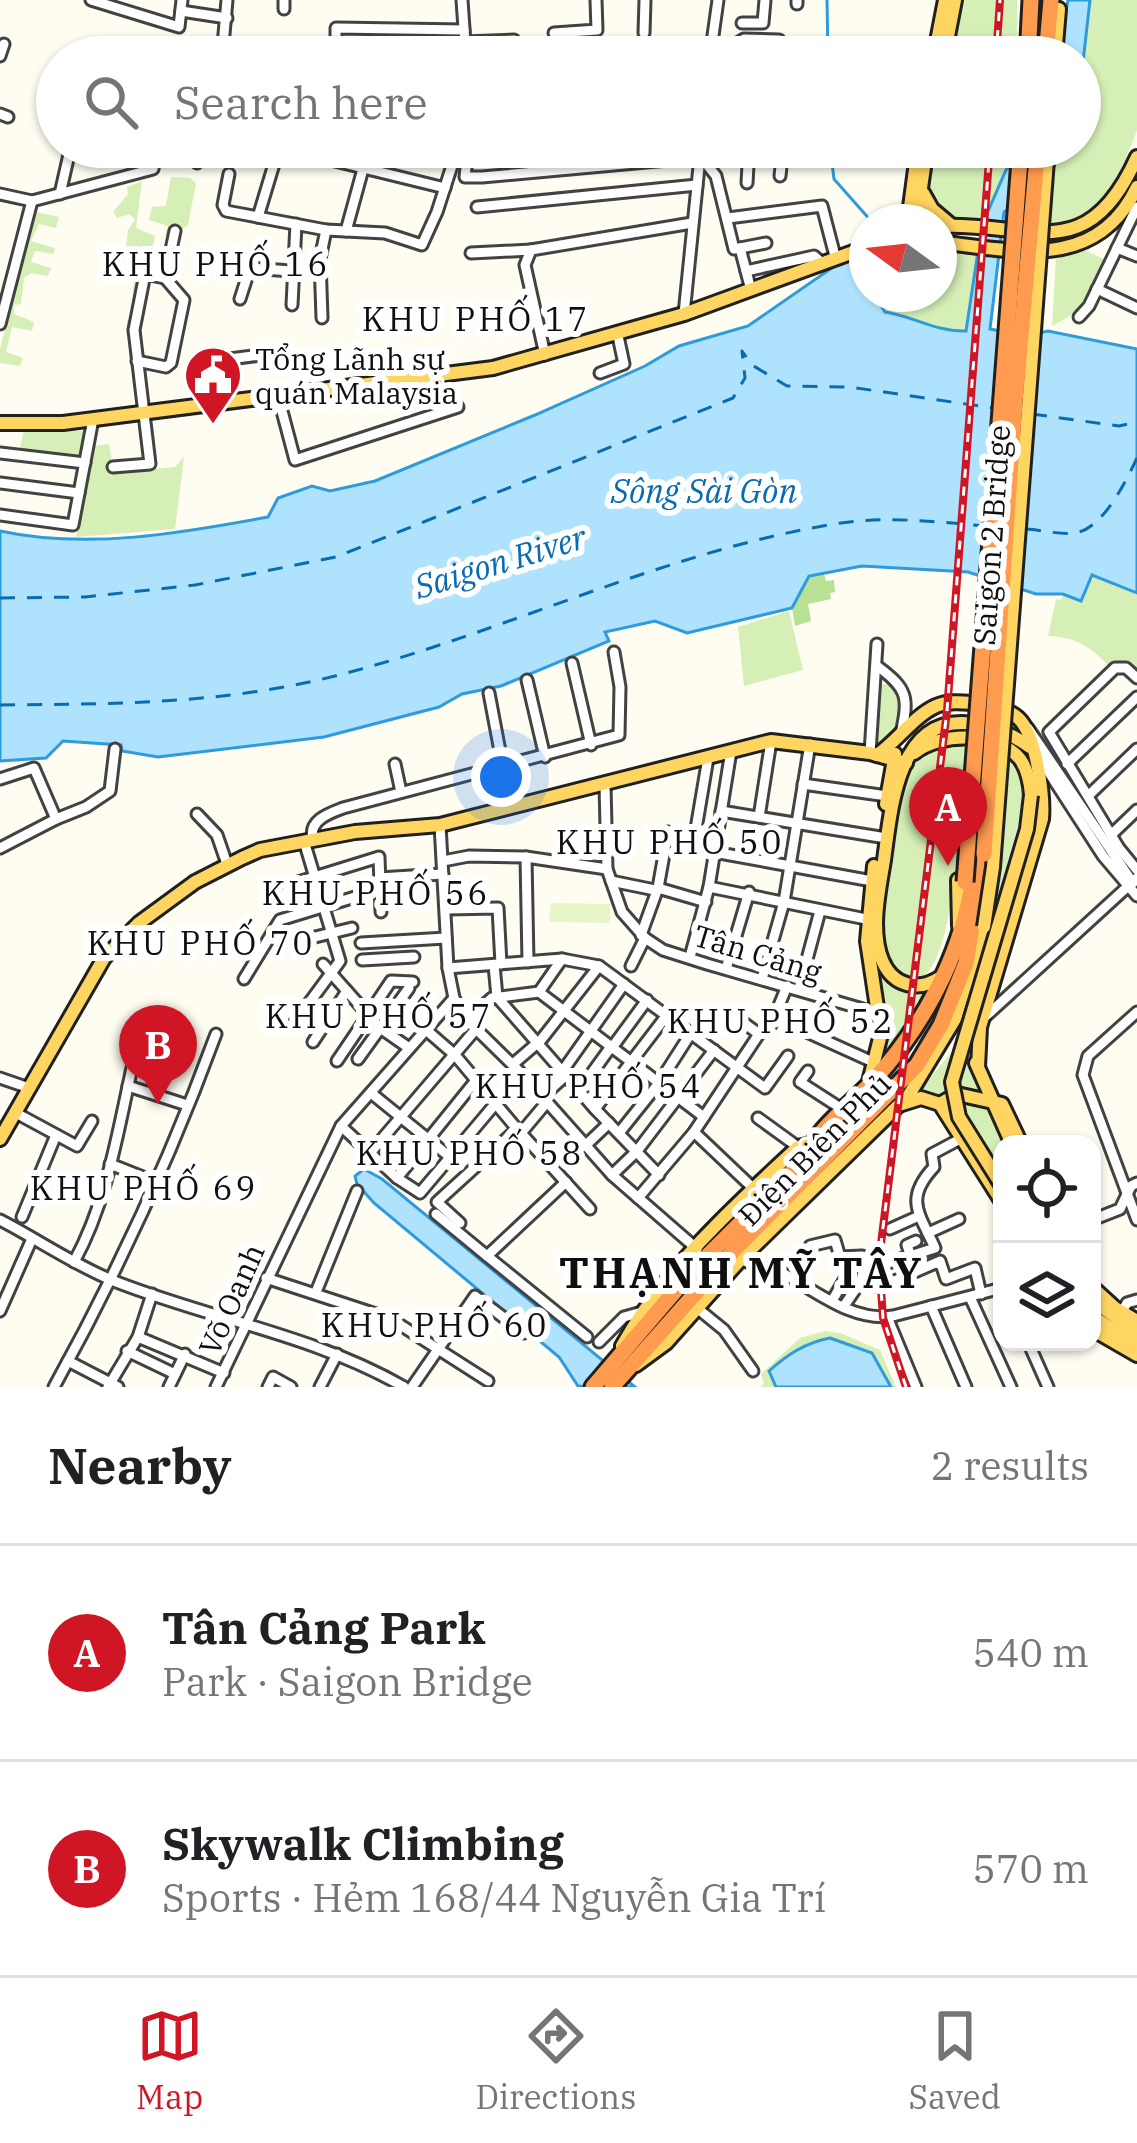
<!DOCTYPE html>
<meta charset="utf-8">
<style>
:root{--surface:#fff;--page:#f6f6f6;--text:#202124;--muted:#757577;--line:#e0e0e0;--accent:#d01624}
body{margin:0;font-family:"IBM Plex Serif",serif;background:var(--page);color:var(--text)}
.controls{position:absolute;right:36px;bottom:36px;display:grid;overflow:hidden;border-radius:24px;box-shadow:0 3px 9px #0004}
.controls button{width:108px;height:108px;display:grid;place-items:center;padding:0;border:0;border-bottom:3px solid var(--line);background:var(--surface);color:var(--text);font:60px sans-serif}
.compass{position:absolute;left:849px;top:204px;width:108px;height:108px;border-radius:50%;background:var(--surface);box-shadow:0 3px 9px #0004;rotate:285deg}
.you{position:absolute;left:501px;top:777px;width:42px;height:42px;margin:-30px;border:9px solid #fff;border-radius:50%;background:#1a73e8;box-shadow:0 0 0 18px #1a73e833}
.badge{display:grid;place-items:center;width:78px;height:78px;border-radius:50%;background:var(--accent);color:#fff;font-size:39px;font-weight:700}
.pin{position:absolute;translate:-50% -99px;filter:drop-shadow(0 3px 6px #0008)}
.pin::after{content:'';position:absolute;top:63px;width:42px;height:36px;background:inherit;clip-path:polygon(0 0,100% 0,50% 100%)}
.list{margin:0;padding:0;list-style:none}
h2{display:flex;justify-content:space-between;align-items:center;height:156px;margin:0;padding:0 48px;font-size:51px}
h2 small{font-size:39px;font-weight:400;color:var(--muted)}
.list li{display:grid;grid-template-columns:78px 1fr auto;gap:36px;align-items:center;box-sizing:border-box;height:216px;padding:0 48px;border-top:3px solid var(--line)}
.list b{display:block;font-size:45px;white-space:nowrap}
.list p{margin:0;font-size:39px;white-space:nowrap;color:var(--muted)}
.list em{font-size:39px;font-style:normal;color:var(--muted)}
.icon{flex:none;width:66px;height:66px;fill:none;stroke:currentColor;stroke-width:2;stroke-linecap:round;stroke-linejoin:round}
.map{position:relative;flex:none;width:1137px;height:1387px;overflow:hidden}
.search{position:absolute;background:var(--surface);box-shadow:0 3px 9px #0004;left:36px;right:36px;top:36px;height:132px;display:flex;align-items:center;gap:30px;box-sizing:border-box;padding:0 42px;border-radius:66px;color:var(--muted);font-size:45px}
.sheet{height:588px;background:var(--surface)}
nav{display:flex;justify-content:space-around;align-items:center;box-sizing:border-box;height:168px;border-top:3px solid var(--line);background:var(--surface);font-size:33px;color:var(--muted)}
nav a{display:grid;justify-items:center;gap:6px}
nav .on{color:var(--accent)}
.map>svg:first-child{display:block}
.green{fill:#d5efb6}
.forest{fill:#b8e193}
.pitch{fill:#e7f5c9}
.water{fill:#afe2fd;stroke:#2e9bdc;stroke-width:3}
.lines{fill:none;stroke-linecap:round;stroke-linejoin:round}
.stream{stroke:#2e9bdc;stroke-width:3}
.ferry{stroke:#096bb0;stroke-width:3;stroke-dasharray:15 12;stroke-linecap:butt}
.minor-casing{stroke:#424242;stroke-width:15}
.major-casing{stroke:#202020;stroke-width:18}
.highway-casing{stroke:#202020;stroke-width:21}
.minor{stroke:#fff;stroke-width:9}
.major{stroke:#ffd561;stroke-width:12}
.highway{stroke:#ff9b4f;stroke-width:15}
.rail-casing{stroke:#d01624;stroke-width:8}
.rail{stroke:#fff;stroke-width:3;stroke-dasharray:9;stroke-linecap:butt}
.major-bridge-casing{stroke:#202020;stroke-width:18;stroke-linecap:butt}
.highway-bridge-casing{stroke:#202020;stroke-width:21;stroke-linecap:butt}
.major-bridge{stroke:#ffd561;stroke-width:12}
.highway-bridge{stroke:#ff9b4f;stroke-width:15}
.labels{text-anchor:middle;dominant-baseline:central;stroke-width:12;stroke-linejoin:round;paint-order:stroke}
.poi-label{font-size:30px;fill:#0f0f0f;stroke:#fff;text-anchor:start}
.street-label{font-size:30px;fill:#0f0f0f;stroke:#fff}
.neighbourhood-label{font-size:33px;letter-spacing:3px;fill:#0f0f0f;stroke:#fff}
.water-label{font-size:33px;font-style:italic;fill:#096bb0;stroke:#fff}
.district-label{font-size:42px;font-weight:bold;letter-spacing:3px;fill:#0f0f0f;stroke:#fff}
</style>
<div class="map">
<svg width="1137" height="1387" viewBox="0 0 1137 1387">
<rect width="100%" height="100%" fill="#fffcf1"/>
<g class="green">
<polygon points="957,0 1017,0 1017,55 1031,57 945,57"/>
<path d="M1090,0h47v130c-13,36 -34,87 -76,97 -17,3 -41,-1 -59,-1l2,-14 46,-36 12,-29h18v-58z"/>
<polygon points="928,147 1023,147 1006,170 981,225 949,217 929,200 923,171"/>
<polygon points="171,177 190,178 196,183 188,225 175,235 165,235 168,226 149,220 152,207 166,206"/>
<polygon points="142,181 136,228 155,236 134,335 126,334 127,320 132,320 133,288 140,252 126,249 128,230 135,219 129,214 117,218 113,212 128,194 127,187"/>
<polygon points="36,212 59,217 56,228 39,224 31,241 55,248 54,254 35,251 31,262 51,268 48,276 31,273 24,278 21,304 14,305 14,314 34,322 32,331 12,327 6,352 23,358 20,366 0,363 0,349"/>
<polygon points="1082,249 1104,259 1084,308 1052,326 1056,259"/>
<path d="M939,250l38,5 -11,75c-29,2 -53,-14 -81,-18l-8,-14 3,-4h59z"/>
<polygon points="24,430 87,431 82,459 19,453"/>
<polygon points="109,444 114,472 175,467 184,457 175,529 76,537 94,446"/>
<path d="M1091,574l46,19v78l-16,-10 -12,5c-19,-20 -34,-29 -61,-30l8,-37 5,1 2,-6z"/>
<polygon points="789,611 803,670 744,686 738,627"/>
<polygon points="886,684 895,689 901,700 897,732 882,743 875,740 879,685"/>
<path d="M941,744c134,10 73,60 61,146 -2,11 3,26 5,37l-18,-6 -34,-43c-5,25 -14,121 -53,98 -12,-7 -17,-17 -20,-30 -6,-36 11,-152 30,-182 7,-12 17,-16 29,-20z"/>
<polygon points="882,969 901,991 928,994 915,1016 884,1051 885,1027 877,971"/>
<path d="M959,1043l44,101 -1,32c-25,-38 -36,-75 -86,-81z"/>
<polygon points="825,1331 840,1333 880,1350 896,1387 761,1387 764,1383 761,1374 800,1338"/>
</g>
<polygon class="forest" points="824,574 826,581 834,580 835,592 830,593 831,599 808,604 811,621 795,626 792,608 809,576"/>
<polygon class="pitch" points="551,903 610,904 610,923 549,922"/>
<g class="water">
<polygon points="1068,0 1090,0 1080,89 1080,57 1065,57 1062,34"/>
<path d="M1023,147h39l-12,29 -46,36 -14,117 36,7 22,-5 89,18v244l-45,-18 -11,26 -18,-7h-27l-68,-22 -106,-6 -53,10 -17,32 -105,25 -32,-12 -50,11 4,9 -108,45 -39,8 -23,13 -115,30 -166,20 -36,-6 -1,-6 -58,-4 -17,17 -46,3v-230c87,19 182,2 268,-14l10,-19 34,-12 18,5 45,-10 160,-66 110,-49 34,-20 69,-20 88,-61 31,-11v40h13l-3,5 8,13c28,4 51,20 81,19l16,-106 24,-55z"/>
<polygon points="364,1169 382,1179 635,1387 578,1386 559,1357 374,1203 357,1184 355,1176"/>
<path d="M830,1338l42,15 19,34h-115l-7,-16c19,-17 36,-28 61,-33z"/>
</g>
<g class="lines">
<g class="stream">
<polyline points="827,0 828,57"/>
<polyline points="830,147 834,179 872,222"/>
</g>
<g class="ferry">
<polyline points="1032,414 1119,426 1137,422"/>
<path d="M1026,529c16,1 34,6 49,4 28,-4 51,-52 62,-75"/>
<polyline points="0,598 85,597 195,585 336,557 733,398 745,378 742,351 752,365 787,386 850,387 993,408"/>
<path d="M0,705c114,-1 224,-1 335,-29 170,-43 331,-126 506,-153 48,-7 97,-1 145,3"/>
</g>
<g class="minor-casing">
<g id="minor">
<polyline points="91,0 179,27 182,0"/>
<polyline points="462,0 466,57"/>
<polyline points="797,4 797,0"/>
<polyline points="284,9 284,0"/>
<polyline points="181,11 227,18"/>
<polyline points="742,23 763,23 765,0"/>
<polyline points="554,33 597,30 596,0"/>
<polyline points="644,33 645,0"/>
<polyline points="465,42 514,40"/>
<polyline points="336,43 336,28 464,30"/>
<polyline points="711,48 731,47 744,39 779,40 783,57"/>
<polyline points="0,56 4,44"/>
<polyline points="222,57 227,0"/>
<polyline points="710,57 718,0"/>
<polyline points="0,114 8,117"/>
<polyline points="537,147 539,169"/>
<polyline points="701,157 716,176 734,249 740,248 751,290"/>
<polyline points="782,157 818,160"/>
<polyline points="197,163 201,147"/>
<polyline points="466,168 465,177 482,177 701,157"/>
<polyline points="229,174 223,205 226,211 326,230 385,233 422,245 437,212 458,147"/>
<polyline points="780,176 783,147"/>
<polyline points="747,183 749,147"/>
<polyline points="0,194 32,201 153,169 157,147"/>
<polyline points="60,194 70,150"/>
<polyline points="477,207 697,185"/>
<polyline points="258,217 274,164 286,149 445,188"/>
<polyline points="728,218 822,206 835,256"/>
<polyline points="346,231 369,147"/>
<polyline points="740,248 766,243"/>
<polyline points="1117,248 1137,256"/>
<polyline points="471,253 531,250"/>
<polyline points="746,271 814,256 821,262"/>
<polyline points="1097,289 1137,308"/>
<polyline points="240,299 250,268 291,271"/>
<polyline points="292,305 296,224"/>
<polyline points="684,314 701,147"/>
<polyline points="1079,317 1089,306 1137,207"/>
<polyline points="322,318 320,259 326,230"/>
<polyline points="0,324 32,201"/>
<polyline points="545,355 525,265 531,250 692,223"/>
<polyline points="137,361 166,367 171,363 184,300 165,278 175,231"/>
<polyline points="600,373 624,364 618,336"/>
<polyline points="436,379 439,412"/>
<polyline points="278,396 295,460 458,407"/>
<polyline points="203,406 206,369 214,361 276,353"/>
<polyline points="0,453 85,463"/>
<polyline points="113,467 150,464 134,330 145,274 165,278"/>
<polyline points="0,483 79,493"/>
<polyline points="0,515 73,525 93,419"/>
<polyline points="572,663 591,745"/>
<path d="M877,666c31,23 32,31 24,68"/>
<polyline points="1137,678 1126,668 1115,668 1049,732 1119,848 1137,870"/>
<polyline points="527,680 545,757"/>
<polyline points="489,693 503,767"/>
<polyline points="1028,728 1133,883"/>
<polyline points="1035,751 1103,856 1137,896"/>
<polyline points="870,753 877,644"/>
<polyline points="708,758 696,829 716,833"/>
<polyline points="395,764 401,792"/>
<polyline points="1067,764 1137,697"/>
<polyline points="0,779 34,768 56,819 86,807 110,791 115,749"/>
<polyline points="803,784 887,796"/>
<polyline points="605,785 607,869 622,912 645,938 663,950 707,964 880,1014"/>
<polyline points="1088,796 1137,749"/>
<polyline points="721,811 880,837"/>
<polyline points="197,814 217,835 227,864"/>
<polyline points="759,817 771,741"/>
<polyline points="440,825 448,968 454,998 467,1020 524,1076 612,1175 697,1249"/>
<polyline points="1111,835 1137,810"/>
<path d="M313,839c-5,-19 17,-26 30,-31l276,-73 1,-48 -6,-35"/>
<polyline points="0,848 56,819"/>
<polyline points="714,852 872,881"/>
<polyline points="526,857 607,869"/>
<polyline points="443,861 469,856 526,857 528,962"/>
<polyline points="379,878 443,874"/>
<polyline points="611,881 655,890"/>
<polyline points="709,887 866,919"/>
<polyline points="658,888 706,902"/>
<polyline points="278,902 295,883 379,857 381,912"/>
<polyline points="446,909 498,908 501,964"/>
<polyline points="641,935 658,888 668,832 673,833"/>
<polyline points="311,938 352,928"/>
<polyline points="361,943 446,938"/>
<polyline points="690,957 709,887 731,751"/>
<polyline points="362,960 414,957"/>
<polyline points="323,964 379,1027 409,1048"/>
<polyline points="494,965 497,997 595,1109 659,1175"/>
<polyline points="631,966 645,938"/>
<polyline points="448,968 562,959 599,966 765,1088 788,1056"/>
<polyline points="726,969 749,892"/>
<polyline points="244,979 280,920 355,897"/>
<polyline points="762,979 784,902 810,744"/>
<polyline points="799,989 820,911"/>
<polyline points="539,992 704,1117"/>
<polyline points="1137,1012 1088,1056 1083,1075 1137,1220"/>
<polyline points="733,1015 759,1034"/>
<polyline points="986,1016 1137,878"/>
<polyline points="467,1020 492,998 539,992 562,959"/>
<polyline points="295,1022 340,961 304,841"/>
<polyline points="425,1029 455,1055 517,1129"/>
<polyline points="800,1029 875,1063"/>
<polyline points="313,1042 347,991"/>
<polyline points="611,1049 647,1000"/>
<polyline points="358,1059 409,988"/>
<polyline points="337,1061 391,981 413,982"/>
<polyline points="513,1064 541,1040 599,966"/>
<polyline points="808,1071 800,1082 845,1111"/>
<polyline points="0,1078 29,1088"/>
<polyline points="128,1086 187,1105"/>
<polyline points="579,1091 610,1048"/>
<polyline points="371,1093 450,1157"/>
<polyline points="542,1097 562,1079 564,1069 624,984"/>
<polyline points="595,1109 667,1015"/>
<polyline points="16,1113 77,1146 92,1121"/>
<polyline points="758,1118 798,1147"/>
<polyline points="341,1126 397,1178 420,1193 496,1103"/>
<polyline points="694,1132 754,1189"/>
<polyline points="521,1133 590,1209"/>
<polyline points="619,1133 659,1083 691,1033"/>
<polyline points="586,1145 609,1123"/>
<polyline points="370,1153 476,1029"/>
<polyline points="110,1164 158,1183"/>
<polyline points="612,1175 637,1151 714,1050"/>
<polyline points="397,1178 477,1079"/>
<polyline points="566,1182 487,1256 587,1337"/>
<polyline points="638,1198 694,1132 759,1034 771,1025 787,986"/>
<polyline points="436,1214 487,1256"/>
<polyline points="22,1217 56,1135"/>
<path d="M0,1220c37,19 74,45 114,61 96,38 200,54 290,106"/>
<polyline points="1092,1220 1120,1209 1131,1186 1137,1183"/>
<polyline points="460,1223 437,1202 517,1129 521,1133 547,1102"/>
<polyline points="890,1229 919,1216"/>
<polyline points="928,1233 959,1219"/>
<polyline points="810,1246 835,1240 840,1257 862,1256 865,1262 861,1281 844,1306"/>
<path d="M743,1259c50,6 94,65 150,57l109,-28"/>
<polyline points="742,1260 786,1278"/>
<polyline points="912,1260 907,1245 916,1241"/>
<path d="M74,1262c39,-71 47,-155 67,-233"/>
<path d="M885,1264l50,-16c-16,-35 -31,-49 -1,-81l-2,-13 30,-16"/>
<polyline points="266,1278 391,1319 488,1381"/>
<polyline points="871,1286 885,1285 940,1261 946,1279 975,1268 981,1294"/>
<polyline points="316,1292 357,1191"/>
<polyline points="970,1297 1011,1387"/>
<polyline points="832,1301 850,1270"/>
<polyline points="931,1306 966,1387"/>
<polyline points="697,1308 724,1330 753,1371"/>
<polyline points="0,1311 31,1241"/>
<polyline points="1121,1313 1127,1303 1137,1300"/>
<polyline points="887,1317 916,1387"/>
<polyline points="138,1337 224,1373"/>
<polyline points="599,1342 624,1317 642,1312"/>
<polyline points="1028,1342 1048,1387"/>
<polyline points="127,1351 175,1374"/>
<polyline points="68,1361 118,1387"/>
<path d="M54,1387c63,-114 117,-230 162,-353"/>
<polyline points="108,1387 138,1337 152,1294"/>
<polyline points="169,1387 185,1354"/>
<polyline points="216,1387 341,1126 454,998"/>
<polyline points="268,1387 273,1377 291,1387"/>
<polyline points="320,1387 337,1354"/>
<polyline points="412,1387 475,1296 524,1333"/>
</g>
</g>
<g class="major-casing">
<g id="major">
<polyline points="934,57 945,0"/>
<polyline points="944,57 955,0"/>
<polyline points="1055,57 1059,9"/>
<polyline points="923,193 932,209 951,225"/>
<polyline points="908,222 918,147"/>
<polyline points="916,222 927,147"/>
<path d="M939,226c91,-5 147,44 198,-69"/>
<path d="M939,242c75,9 158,30 198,-55"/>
<polyline points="0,423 63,423 493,368 684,314 867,247"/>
<path d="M914,753c26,-21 83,-22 106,6 8,11 10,23 11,36"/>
<path d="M877,755c20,-14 37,-39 59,-49 12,-5 24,-4 37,-3 15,2 34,5 45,15 18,16 26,77 24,101l-62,208 -2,40"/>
<polyline points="886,804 895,754"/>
<polyline points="958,880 959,926"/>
<path d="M941,977c-22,15 -48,10 -59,-17 -12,-30 -3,-69 2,-100 7,-50 13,-138 78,-137 26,0 47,9 68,24"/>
<polyline points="976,1063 1012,1144"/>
<polyline points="869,1082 881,1034 867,941 874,866"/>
<polyline points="902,1104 921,1098 940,1104 1002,1202"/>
<polyline points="940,1104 957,1094 1002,1104 1021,1144"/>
<polyline points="0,1139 104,958 139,923 195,882 242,858 260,850 355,832 440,825 771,741 870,753 906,763"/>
<polyline points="1092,1287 1115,1308 1137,1321"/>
<polyline points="1092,1300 1137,1333"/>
<polyline points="1092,1316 1137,1345"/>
<polyline points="1092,1329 1137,1355"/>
<path d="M622,1346c42,-76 113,-141 176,-199l13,-3"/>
<polyline points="636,1365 666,1343 741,1259 909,1095 955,1019 984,927"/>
</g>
</g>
<g class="highway-casing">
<g id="highway">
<polyline points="1028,57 1031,0"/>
<polyline points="1046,57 1051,0"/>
<path d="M593,1387l101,-118 112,-111c10,-29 45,-53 66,-76 50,-54 88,-124 100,-197"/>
<polyline points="612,1387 733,1251 917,1065 941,1025 966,963 984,854"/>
</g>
</g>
<use href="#minor" class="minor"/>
<use href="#major" class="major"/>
<use href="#highway" class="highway"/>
<g class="rail-casing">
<g id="rail">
<polyline points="996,57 1000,0"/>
<polyline points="906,1387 883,1318 879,1260 947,711 990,147"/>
</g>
</g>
<use href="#rail" class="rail"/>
<g class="major-bridge-casing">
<g id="major-bridge">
<polyline points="984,927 993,867 1048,147"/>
<polyline points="1002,1186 959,1117 952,1082 1027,829 1031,795"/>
</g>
</g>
<g class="highway-bridge-casing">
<g id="highway-bridge">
<polyline points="984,854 1015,402 1038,147"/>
<polyline points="965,882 1021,147"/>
</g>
</g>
<use href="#major-bridge" class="major-bridge"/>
<use href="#highway-bridge" class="highway-bridge"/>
</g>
<defs>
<g id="civic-pin" transform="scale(3)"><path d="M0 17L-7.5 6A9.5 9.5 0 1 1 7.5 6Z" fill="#d01624" stroke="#fff"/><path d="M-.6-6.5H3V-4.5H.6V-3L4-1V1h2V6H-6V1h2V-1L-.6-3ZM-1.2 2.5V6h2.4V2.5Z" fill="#fff"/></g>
</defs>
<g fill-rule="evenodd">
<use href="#civic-pin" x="213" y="375"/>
</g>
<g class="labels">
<g class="poi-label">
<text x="255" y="358">Tổng Lãnh sự<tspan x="255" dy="34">quán Malaysia</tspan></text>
</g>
<g class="street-label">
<text transform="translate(991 535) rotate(-86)">Saigon 2 Bridge</text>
<text transform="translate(758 953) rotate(17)">Tân Cảng</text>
<text transform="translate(814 1149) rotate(-45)">Điện Biên Phủ</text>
<text transform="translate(231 1299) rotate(-66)">Võ Oanh</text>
</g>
<g class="neighbourhood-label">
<text x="216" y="263">KHU PHỐ 16</text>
<text x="476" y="318">KHU PHỐ 17</text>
<text x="670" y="841">KHU PHỐ 50</text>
<text x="376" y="892">KHU PHỐ 56</text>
<text x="201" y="942">KHU PHỐ 70</text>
<text x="379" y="1015">KHU PHỐ 57</text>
<text x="781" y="1020">KHU PHỐ 52</text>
<text x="589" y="1085">KHU PHỐ 54</text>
<text x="470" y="1152">KHU PHỐ 58</text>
<text x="144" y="1187">KHU PHỐ 69</text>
<text x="435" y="1324">KHU PHỐ 60</text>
</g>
<g class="water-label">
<text x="704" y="490">Sông Sài Gòn</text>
<text transform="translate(500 561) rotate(-17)">Saigon River</text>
</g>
<g class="district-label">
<text x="742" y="1272">THẠNH MỸ TÂY</text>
</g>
</g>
</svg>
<div class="controls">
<button><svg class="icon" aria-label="locate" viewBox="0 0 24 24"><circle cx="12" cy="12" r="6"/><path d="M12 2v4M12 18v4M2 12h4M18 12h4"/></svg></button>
<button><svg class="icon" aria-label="layers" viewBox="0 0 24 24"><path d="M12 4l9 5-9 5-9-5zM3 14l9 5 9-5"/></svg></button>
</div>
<svg class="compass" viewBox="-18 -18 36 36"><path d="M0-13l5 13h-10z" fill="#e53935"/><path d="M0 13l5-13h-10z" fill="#757577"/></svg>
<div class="you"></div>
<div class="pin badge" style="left:948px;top:866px">A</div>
<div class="pin badge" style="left:158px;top:1104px">B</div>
<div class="search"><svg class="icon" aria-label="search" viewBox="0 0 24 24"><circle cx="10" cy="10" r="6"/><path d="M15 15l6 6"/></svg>Search here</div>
</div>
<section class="sheet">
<h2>Nearby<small>2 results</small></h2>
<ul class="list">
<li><span class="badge">A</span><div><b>Tân Cảng Park</b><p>Park · Saigon Bridge</p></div><em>540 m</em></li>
<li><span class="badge">B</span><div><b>Skywalk Climbing</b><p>Sports · Hẻm 168/44 Nguyễn Gia Trí</p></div><em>570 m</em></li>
</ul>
</section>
<nav>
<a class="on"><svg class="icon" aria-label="map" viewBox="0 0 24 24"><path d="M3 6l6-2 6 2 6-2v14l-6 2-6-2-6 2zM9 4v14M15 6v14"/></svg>Map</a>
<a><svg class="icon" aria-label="directions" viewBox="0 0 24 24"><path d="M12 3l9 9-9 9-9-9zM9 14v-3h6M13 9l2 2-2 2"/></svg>Directions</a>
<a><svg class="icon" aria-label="saved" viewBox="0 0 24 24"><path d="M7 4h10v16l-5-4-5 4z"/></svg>Saved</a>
</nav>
